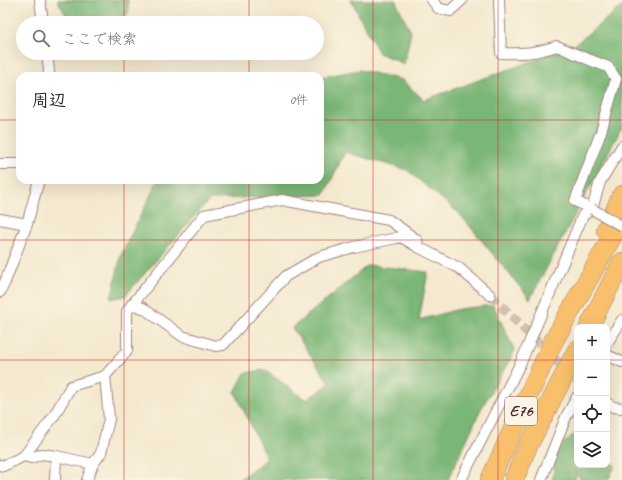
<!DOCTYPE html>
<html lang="ja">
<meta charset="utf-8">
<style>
:root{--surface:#fff;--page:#f6f6f6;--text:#222;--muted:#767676;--line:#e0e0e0}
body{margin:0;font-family:Caveat,"Klee One",sans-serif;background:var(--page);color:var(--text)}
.controls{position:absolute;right:12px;bottom:12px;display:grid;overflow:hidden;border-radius:8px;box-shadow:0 4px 16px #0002}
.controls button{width:36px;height:36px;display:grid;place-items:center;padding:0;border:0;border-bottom:1px solid var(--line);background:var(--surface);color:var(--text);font:20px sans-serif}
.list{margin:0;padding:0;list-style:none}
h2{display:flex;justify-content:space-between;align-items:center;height:52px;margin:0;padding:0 16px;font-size:17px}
h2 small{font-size:13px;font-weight:400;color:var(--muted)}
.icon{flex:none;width:22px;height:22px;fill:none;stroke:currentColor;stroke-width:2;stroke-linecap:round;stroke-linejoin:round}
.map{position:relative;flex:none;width:622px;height:480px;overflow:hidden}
.search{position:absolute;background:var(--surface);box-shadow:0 4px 16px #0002;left:16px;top:16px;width:308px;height:44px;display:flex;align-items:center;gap:10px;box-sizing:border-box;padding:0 14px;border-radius:22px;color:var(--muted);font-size:15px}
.panel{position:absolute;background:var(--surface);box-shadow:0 4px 16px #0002;left:16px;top:72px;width:308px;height:112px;border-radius:12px}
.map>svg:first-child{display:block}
.forest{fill:#7ab676;stroke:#626a50}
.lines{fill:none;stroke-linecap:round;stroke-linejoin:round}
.street-tunnel{stroke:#d2c1ae;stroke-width:10;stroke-dasharray:10 5;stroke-linecap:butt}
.street-casing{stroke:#9f847d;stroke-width:12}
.highway-casing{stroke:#9f847d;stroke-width:20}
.street{stroke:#fff;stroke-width:10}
.highway{stroke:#f8bf6c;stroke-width:19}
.street-bridge-casing{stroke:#9f847d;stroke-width:12;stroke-linecap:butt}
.street-bridge{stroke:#fff;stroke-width:10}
.grid{fill:none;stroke:#d62828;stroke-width:1;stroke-opacity:0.55}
.labels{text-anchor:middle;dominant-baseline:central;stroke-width:3;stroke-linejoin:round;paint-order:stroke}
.shield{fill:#fcf5e5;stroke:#7f5f63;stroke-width:1}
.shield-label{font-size:16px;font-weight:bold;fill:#4a1f2b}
</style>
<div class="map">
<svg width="622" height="480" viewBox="0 0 622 480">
<rect width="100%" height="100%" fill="#fcf5e5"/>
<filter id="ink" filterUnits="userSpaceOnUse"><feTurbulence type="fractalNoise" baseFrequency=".025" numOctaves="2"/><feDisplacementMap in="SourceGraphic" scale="8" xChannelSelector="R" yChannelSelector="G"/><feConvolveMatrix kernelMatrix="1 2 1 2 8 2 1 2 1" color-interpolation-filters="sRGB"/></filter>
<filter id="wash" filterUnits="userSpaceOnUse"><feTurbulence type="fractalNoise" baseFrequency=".012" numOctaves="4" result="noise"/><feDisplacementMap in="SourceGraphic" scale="16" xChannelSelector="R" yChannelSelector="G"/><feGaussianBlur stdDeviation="0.9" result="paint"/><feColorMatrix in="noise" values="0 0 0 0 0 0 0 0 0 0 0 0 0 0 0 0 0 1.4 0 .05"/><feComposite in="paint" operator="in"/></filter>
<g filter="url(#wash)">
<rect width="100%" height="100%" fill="#f4e9cf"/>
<g class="forest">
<polygon points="57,0 128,0 129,12 121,23 71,23"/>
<polygon points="351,0 395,0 411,32 404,64 379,53"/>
<polygon points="622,7 622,127 530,299 459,213 407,170 345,152 324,195 210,199 125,296 111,299 121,255 158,180 320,180 320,77 360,70 402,80 424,100 573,46 620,8"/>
<polygon points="368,265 428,272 419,320 459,309 493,305 515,351 481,409 448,480 238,480 267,459 235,392 245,373 265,370 306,400 330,384 292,328"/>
<polygon points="573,435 577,436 577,465 607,465 607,456 615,466 608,480 581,480 577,472 575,480 552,480 555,465 550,456"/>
</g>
</g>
<g filter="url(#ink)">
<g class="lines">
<polyline class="street-tunnel" points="490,295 577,381"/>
<g class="street-casing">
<g id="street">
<polyline points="40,0 43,23"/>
<polyline points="432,0 438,8 450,11 462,0"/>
<path d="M499,0l2,53c22,1 35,0 56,-7l28,12 23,9 8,12 -15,53 -26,69 17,8"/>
<polyline points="47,53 49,71 48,76"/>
<polyline points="0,164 20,164"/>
<polyline points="0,219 27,224"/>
<polyline points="0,292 5,282 27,224 39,180"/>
<polyline points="132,304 143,308 182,336 216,346 223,345 286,276 319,257 354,247 401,237 418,247 459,268 490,295"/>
<polyline points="607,343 622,320"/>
<polyline points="607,355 622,362"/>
<polyline points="607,403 613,407 622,408"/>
<polyline points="24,456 31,458 42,454 56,456 93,464"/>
<polyline points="0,465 3,466 24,456 54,416 71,386 105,376 127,351 127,311 204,215 282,200 389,220 417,240 418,247"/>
<polyline points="55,480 56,456"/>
<polyline points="87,480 93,464 101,453 109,419 105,376"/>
<polyline points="461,480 521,362 583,215 592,209 600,182 622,146"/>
<polyline points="541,480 566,417 577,397"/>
</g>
</g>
<g class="highway-casing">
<g id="highway">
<polyline points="606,230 622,195"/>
<polyline points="589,327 622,262"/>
<polyline points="490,480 508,440 553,342 622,219"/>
<polyline points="514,480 527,448 577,350"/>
</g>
</g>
<use href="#street" class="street"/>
<use href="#highway" class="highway"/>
<g class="street-bridge-casing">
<polyline id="street-bridge" points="592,209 622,226"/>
</g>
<use href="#street-bridge" class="street-bridge"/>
</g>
</g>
<path class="grid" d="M124,0v23M249,0v23M373,0v480M498,0v480M124,53v23M249,53v23M0,120h20M320,120h302M124,180v300M249,180v300M0,240h622M0,360h577M607,360h15"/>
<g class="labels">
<rect class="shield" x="505" y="397" width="32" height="28" rx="3"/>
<g class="shield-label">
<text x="521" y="411">E76</text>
</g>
</g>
</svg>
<div class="controls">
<button>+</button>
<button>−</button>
<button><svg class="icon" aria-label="locate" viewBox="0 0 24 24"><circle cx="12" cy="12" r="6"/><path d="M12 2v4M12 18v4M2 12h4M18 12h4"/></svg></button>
<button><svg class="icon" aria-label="layers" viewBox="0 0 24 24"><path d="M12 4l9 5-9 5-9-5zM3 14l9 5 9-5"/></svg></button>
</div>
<div class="search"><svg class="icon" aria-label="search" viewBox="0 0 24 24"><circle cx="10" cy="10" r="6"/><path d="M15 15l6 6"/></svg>ここで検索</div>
<section class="panel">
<h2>周辺<small>0件</small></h2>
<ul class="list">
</ul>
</section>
</div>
